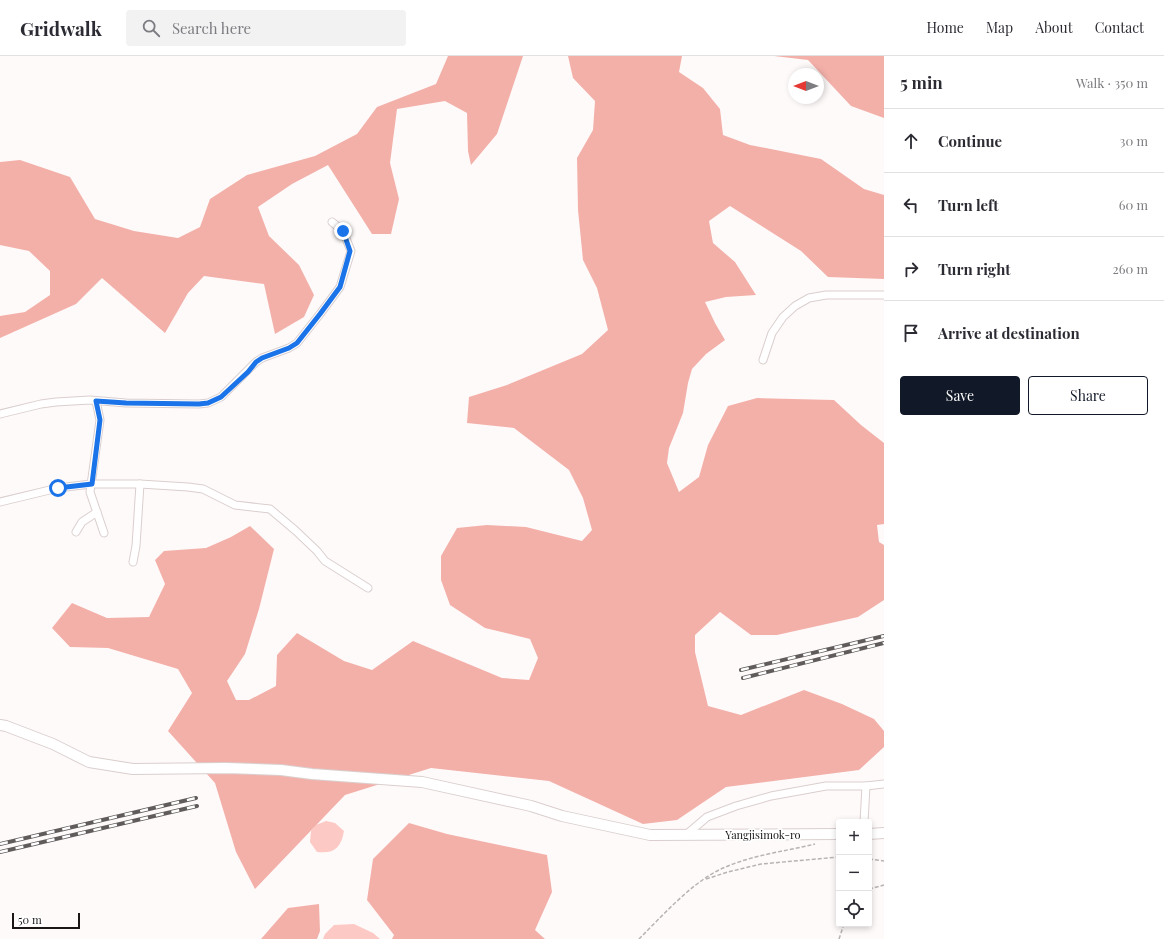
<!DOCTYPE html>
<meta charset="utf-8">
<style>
:root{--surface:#fff;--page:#f2f2f3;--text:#2b2b33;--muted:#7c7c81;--line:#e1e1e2;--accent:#111827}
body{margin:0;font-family:"Playfair Display",serif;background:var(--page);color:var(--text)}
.controls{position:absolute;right:12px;bottom:12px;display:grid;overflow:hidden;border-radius:4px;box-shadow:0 2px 6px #0003}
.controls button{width:36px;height:36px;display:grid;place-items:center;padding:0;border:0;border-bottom:1px solid var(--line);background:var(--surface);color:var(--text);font:20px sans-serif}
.compass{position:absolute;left:788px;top:12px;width:36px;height:36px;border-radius:50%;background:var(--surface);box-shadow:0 2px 6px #0003;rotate:270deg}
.scale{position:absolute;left:12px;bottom:10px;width:68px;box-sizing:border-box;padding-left:4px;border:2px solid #1a1616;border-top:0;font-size:11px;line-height:14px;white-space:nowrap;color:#1a1616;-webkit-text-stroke:3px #fff;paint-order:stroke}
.stop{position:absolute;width:12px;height:12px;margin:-9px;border:3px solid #1a73e8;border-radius:50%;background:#fff}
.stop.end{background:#1a73e8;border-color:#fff;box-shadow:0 1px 4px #0008}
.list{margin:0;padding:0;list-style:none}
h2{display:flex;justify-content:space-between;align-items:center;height:52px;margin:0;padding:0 16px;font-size:17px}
h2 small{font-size:13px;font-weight:400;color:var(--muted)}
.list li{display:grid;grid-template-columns:26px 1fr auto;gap:12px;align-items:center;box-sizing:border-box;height:64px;padding:0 16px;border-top:1px solid var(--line)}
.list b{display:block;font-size:15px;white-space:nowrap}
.list em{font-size:13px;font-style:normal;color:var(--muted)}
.actions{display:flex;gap:8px;padding:12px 16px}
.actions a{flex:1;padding:9px 0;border:1px solid var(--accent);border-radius:4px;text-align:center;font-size:14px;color:var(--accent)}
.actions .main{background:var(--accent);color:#fff}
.icon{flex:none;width:22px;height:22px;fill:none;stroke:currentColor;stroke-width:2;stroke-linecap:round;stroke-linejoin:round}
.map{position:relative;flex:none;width:884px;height:883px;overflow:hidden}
header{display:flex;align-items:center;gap:24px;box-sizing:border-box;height:56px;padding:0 20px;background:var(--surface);border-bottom:1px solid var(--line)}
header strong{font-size:19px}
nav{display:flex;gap:22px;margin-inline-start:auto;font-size:14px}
.search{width:280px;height:36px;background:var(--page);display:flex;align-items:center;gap:10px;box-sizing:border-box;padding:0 14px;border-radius:4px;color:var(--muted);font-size:15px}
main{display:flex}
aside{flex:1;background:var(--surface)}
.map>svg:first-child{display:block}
.green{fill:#fdc9c4}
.forest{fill:#f3b0a9}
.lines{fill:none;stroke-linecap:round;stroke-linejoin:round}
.street-casing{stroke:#dacfce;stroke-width:9}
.secondary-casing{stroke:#dacfce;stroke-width:12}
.path{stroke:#b7b3b3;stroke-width:1.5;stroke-dasharray:4 2;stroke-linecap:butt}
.street{stroke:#fff;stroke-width:7}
.secondary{stroke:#fff;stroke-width:10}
.rail-casing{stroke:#615c5c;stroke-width:4}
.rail{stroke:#fff;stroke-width:2.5;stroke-dasharray:8;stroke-linecap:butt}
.route{stroke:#1a73e8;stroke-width:5}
.labels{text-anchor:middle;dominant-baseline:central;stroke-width:3.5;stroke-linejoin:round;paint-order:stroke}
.street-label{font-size:11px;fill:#1a1616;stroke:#fff}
</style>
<header>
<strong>Gridwalk</strong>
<div class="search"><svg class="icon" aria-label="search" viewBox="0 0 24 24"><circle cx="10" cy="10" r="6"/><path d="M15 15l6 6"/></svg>Search here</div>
<nav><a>Home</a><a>Map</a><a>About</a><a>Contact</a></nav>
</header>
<main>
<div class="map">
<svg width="884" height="883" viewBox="0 0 884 883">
<rect width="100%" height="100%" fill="#fffafa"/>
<g class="green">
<path d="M326,765l9,2 9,8c-3,17 -10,23 -27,21l-7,-10 1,-11 5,-6z"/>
<polygon points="354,868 373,877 380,883 323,883 325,878 334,869"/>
</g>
<g class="forest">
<polygon points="448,0 523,0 497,78 471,109 468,95 467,57 445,45 397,53 390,107 399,143 391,178 372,178 328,109 292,128 258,151 269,180 299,209 314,239 304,261 275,278 264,228 204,220 188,237 165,277 102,222 76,248 0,282 0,260 25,256 50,239 50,215 29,195 0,189 0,106 20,104 70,121 95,163 134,175 178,182 200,171 210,143 247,119 315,100 357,78 377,51 436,28"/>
<polygon points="568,0 682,0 679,16 703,32 720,53 723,79 750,89 821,103 864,133 884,139 884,223 828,221 801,195 730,150 709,165 713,187 735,206 756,239 726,241 705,246 715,267 725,284 706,298 692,313 688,327 683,357 669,392 667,407 679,436 699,421 708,389 728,350 757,342 834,344 861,369 884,387 884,468 877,469 879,486 884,489 884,544 858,561 777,579 751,579 720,556 695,579 695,596 708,650 741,659 804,634 842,648 874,663 884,675 884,691 859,714 726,731 677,764 643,768 549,725 431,712 345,739 255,833 236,796 215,727 168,675 192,637 178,613 108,592 70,591 52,572 72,547 107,562 149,561 165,528 155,504 164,495 206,492 231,481 250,470 274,493 259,553 245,598 227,625 236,644 249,644 276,630 277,599 297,577 344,605 372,614 413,585 502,622 529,624 538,602 530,583 485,572 450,549 441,524 441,500 457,472 487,469 526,471 582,485 592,474 583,442 569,414 514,372 467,367 469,341 507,329 582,298 608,274 597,232 583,204 578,154 577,102 593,74 595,45 573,22"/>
<polygon points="774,0 884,0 884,62 851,50 808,4"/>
<polygon points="409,767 447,778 547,799 552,836 535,874 545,883 392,883 394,879 367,844 373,803"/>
<polygon points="319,848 320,875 317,883 261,883 288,852"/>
</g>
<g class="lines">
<g class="street-casing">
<g id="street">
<polyline points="763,304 772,277 783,261 795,250 809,242 826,239 884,239"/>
<polyline points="96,345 100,364 90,436 104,477"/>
<polyline points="0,358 41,348 56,346 90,344 126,347 199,348 208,347 221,341 256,306 262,302 289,292 297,287 320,258 340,231 351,195 343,175 332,166"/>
<polyline points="0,446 58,432 91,428 140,428 188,431 203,433 235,449 270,453 296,475 317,495 325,505 368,532"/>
<polyline points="76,476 82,466 97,456"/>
<polyline points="133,506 136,490 140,428"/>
<polyline points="864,766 866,730"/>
<polyline points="687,778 707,761 736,750 771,740 826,730 866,730 884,728"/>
</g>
</g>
<g class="secondary-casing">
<g id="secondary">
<polyline points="0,669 6,670 53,688 89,706 133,713 226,712 281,714 312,718 422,726 531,750 562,760 650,779 839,778"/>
<polyline points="869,778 884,777"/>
</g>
</g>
<g class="path">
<polyline points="869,803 884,805"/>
<polyline points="706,823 728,816 761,808 839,801"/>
<polyline points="869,833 884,829"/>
<path d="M639,883c22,-22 49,-52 76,-67 30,-16 67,-20 100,-28"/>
<polyline points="839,883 844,868"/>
</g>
<use href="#street" class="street"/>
<use href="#secondary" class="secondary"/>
<g class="rail-casing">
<g id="rail">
<polyline points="741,614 884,580"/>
<polyline points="743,622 884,587"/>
<polyline points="0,788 196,742"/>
<polyline points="0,796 197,750"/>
</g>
</g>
<use href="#rail" class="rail"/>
</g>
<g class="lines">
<polyline class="route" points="58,432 92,428 100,364 96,345 126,347 199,348 208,347 221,341 248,316 256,306 262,302 289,292 297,287 320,258 340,231 350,195 343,175"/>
</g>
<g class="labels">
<g class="street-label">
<text x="763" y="778">Yangjisimok-ro</text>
</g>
</g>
</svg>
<div class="controls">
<button>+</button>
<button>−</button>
<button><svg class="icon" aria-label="locate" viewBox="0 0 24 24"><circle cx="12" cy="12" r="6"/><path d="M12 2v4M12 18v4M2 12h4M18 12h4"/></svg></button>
</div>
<svg class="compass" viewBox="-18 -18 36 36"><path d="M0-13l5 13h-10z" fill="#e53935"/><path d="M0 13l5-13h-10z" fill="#7c7c81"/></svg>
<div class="scale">50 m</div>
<div class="stop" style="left:58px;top:432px"></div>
<div class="stop end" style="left:343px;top:175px"></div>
</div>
<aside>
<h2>5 min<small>Walk · 350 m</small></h2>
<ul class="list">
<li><svg class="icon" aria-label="ahead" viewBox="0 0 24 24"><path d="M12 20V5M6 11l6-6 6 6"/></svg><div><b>Continue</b></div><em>30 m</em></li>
<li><svg class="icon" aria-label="left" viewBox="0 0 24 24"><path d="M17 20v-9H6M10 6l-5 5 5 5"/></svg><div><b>Turn left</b></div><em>60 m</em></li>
<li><svg class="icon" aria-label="right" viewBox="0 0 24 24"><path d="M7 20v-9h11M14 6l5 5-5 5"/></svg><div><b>Turn right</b></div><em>260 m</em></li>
<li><svg class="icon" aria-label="arrive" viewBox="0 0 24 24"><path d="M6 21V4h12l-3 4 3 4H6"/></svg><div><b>Arrive at destination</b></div></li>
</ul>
<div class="actions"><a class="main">Save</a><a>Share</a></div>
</aside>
</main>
